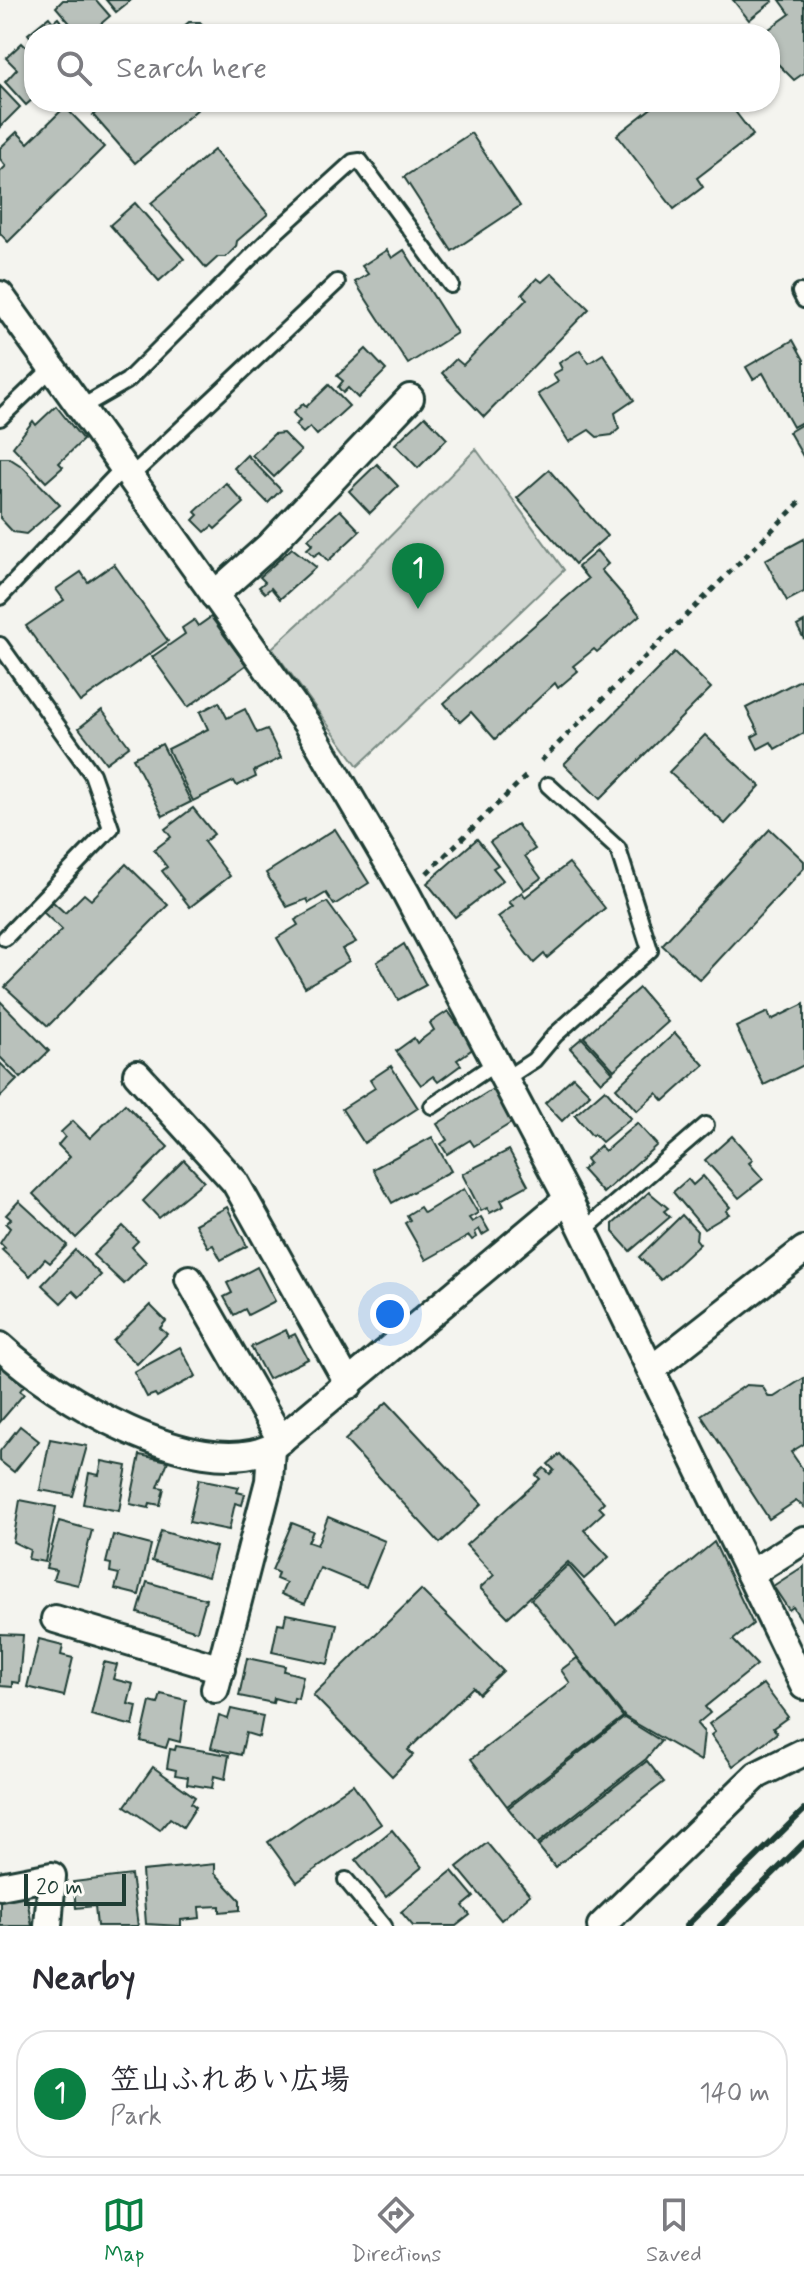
<!DOCTYPE html>
<meta charset="utf-8">
<style>
:root{--surface:#fff;--page:#f2f2f3;--text:#2b2b33;--muted:#7c7c81;--line:#e1e1e2;--accent:#0b8043}
body{margin:0;font-family:Mynerve,"Klee One",sans-serif;background:var(--page);color:var(--text)}
.scale{position:absolute;left:24px;bottom:20px;width:102px;box-sizing:border-box;padding-left:8px;border:4px solid #1f3d34;border-top:0;font-size:22px;line-height:28px;white-space:nowrap;color:#1f3d34;-webkit-text-stroke:6px #fdfcf7;paint-order:stroke}
.you{position:absolute;left:390px;top:1314px;width:28px;height:28px;margin:-20px;border:6px solid #fff;border-radius:50%;background:#1a73e8;box-shadow:0 0 0 12px #1a73e833}
.badge{display:grid;place-items:center;width:52px;height:52px;border-radius:50%;background:var(--accent);color:#fff;font-size:26px;font-weight:700}
.pin{position:absolute;translate:-50% -66px;filter:drop-shadow(0 2px 4px #0008)}
.pin::after{content:'';position:absolute;top:42px;width:28px;height:24px;background:inherit;clip-path:polygon(0 0,100% 0,50% 100%)}
.list{margin:0;padding:0;list-style:none}
h2{display:flex;justify-content:space-between;align-items:center;height:104px;margin:0;padding:0 32px;font-size:34px}
h2 small{font-size:26px;font-weight:400;color:var(--muted)}
.list li{display:grid;grid-template-columns:52px 1fr auto;gap:24px;align-items:center;box-sizing:border-box;height:128px;margin:0 16px 16px;padding:0 16px;border:2px solid var(--line);border-radius:32px}
.list b{display:block;font-size:30px;white-space:nowrap}
.list p{margin:0;font-size:26px;white-space:nowrap;color:var(--muted)}
.list em{font-size:26px;font-style:normal;color:var(--muted)}
.icon{flex:none;width:44px;height:44px;fill:none;stroke:currentColor;stroke-width:2;stroke-linecap:round;stroke-linejoin:round}
.map{position:relative;flex:none;width:804px;height:1926px;overflow:hidden}
.search{position:absolute;background:var(--surface);box-shadow:0 2px 6px #0004;left:24px;right:24px;top:24px;height:88px;display:flex;align-items:center;gap:20px;box-sizing:border-box;padding:0 28px;border-radius:32px;color:var(--muted);font-size:30px}
.sheet{height:248px;background:var(--surface)}
nav{display:flex;justify-content:space-around;align-items:center;box-sizing:border-box;height:112px;border-top:2px solid var(--line);background:var(--surface);font-size:22px;color:var(--muted)}
nav a{display:grid;justify-items:center;gap:4px}
nav .on{color:var(--accent)}
.map>svg:first-child{display:block}
.green{fill:#d1d6d1;stroke:#788a82;stroke-width:2}
.building{fill:#b9c1bb;stroke:#1f3d34;stroke-width:2}
.lines{fill:none;stroke-linecap:round;stroke-linejoin:round}
.service-casing{stroke:#1f3d34;stroke-width:20}
.minor-casing{stroke:#1f3d34;stroke-width:32}
.path{stroke:#1f3d34;stroke-width:5;stroke-dasharray:6 6;stroke-linecap:butt}
.service{stroke:#fdfcf7;stroke-width:14}
.minor{stroke:#fdfcf7;stroke-width:26}
.rail{stroke:#1f3d34;stroke-width:6}
</style>
<div class="map">
<svg width="804" height="1926" viewBox="0 0 804 1926">
<rect width="100%" height="100%" fill="#f4f4ef"/>
<filter id="ink" filterUnits="userSpaceOnUse"><feTurbulence type="fractalNoise" baseFrequency=".0125" numOctaves="2"/><feDisplacementMap in="SourceGraphic" scale="16" xChannelSelector="R" yChannelSelector="G"/><feConvolveMatrix kernelMatrix="1 2 1 2 8 2 1 2 1" color-interpolation-filters="sRGB"/></filter>
<g filter="url(#ink)">
<polygon class="green" points="476,449 564,570 358,766 272,648 358,569"/>
<g class="building">
<polygon points="63,0 96,0 110,16 89,34 79,34 56,7"/>
<polygon points="106,0 131,0 116,12"/>
<polygon points="733,0 772,0 773,1 749,20"/>
<polygon points="780,0 804,0 804,73 794,80 772,58 777,56 770,46 770,34 762,34 790,14"/>
<polygon points="49,17 53,22 58,18 71,34 34,34 34,42 28,34"/>
<polygon points="189,22 200,22 210,34 174,34"/>
<polygon points="22,43 34,55 34,98 26,105 5,82 17,69 6,58"/>
<polygon points="0,86 20,107 0,127"/>
<polygon points="109,102 206,102 135,163 93,115"/>
<polygon points="659,102 741,102 734,110 753,135 697,178 703,187 674,209 617,135"/>
<polygon points="65,107 104,147 8,242 0,233 0,172 6,166 0,159 0,148 17,132 28,143"/>
<polygon points="471,133 520,206 452,251 404,177"/>
<polygon points="214,150 268,214 237,241 236,247 226,257 218,257 206,268 151,203"/>
<polygon points="135,203 184,259 159,281 110,225"/>
<polygon points="387,250 392,258 404,250 457,333 408,364 355,282 368,274 362,266"/>
<polygon points="552,273 589,309 484,417 442,373 456,359 463,365 527,299 522,294 537,278 542,282"/>
<polygon points="793,340 804,360 804,421 793,427 763,373 753,379 746,367"/>
<polygon points="366,349 386,370 358,398 348,388 343,393 338,387 343,381 337,376"/>
<polygon points="580,350 589,363 603,354 634,400 615,413 619,429 612,435 597,437 589,430 569,442 538,394 558,382 553,374 562,369 559,363"/>
<polygon points="329,385 349,406 317,435 310,427 303,433 295,425 300,421 293,413 303,404 306,407"/>
<polygon points="56,406 83,440 59,463 63,467 46,482 13,447 33,421 36,425"/>
<polygon points="425,416 447,439 418,468 395,444"/>
<polygon points="804,423 804,458 789,432"/>
<polygon points="283,433 301,451 274,477 252,455 274,434"/>
<polygon points="247,455 281,490 268,503 234,468"/>
<polygon points="0,458 9,458 23,467 60,505 26,534 13,532 0,518"/>
<polygon points="377,464 398,486 370,513 349,491"/>
<polygon points="549,470 607,536 575,564 517,498"/>
<polygon points="226,483 244,503 215,529 212,526 205,532 193,520 198,515 195,512"/>
<polygon points="340,510 360,531 328,561 320,552 314,556 307,549 313,544 308,539"/>
<polygon points="804,539 804,592 787,601 765,560"/>
<polygon points="292,548 316,567 280,599 271,588 265,593 259,587 265,582 260,577"/>
<polygon points="597,551 608,564 601,570 640,615 597,652 594,649 573,666 578,671 558,688 555,683 495,739 471,712 460,722 444,703 588,579 578,567"/>
<polygon points="114,564 168,641 80,702 26,626 64,600 56,589 81,572 88,582"/>
<polygon points="211,617 246,665 188,707 152,657 185,634 182,628 194,620 198,626"/>
<polygon points="804,622 804,639 797,626"/>
<polygon points="675,652 711,688 600,799 564,764"/>
<polygon points="804,678 804,733 775,749 771,742 758,749 752,737 759,733 746,708"/>
<polygon points="219,702 227,718 245,709 257,733 267,729 281,758 254,771 256,777 237,786 234,781 193,801 168,749 208,729 200,712"/>
<polygon points="102,710 129,746 106,763 79,728"/>
<polygon points="705,735 760,786 725,824 669,772"/>
<polygon points="162,744 191,802 163,816 133,758"/>
<polygon points="193,808 214,834 204,842 230,876 190,907 162,871 167,867 154,850 171,837 165,829"/>
<polygon points="517,824 535,849 525,856 541,878 524,890 490,842"/>
<polygon points="335,829 369,883 334,905 326,893 309,903 307,899 287,907 266,873"/>
<polygon points="770,829 804,861 804,868 700,980 662,945"/>
<polygon points="477,839 498,865 493,868 503,880 455,917 427,883"/>
<polygon points="569,863 605,908 547,958 544,954 534,963 498,917 513,906 509,902 522,892 525,897"/>
<polygon points="126,864 168,905 48,1026 5,987 62,930 43,912 53,902 65,913 84,894 91,900"/>
<polygon points="327,902 356,942 342,949 349,961 305,987 277,938 298,925 295,920"/>
<polygon points="404,944 426,985 398,1000 377,962"/>
<polygon points="639,988 668,1022 614,1070 584,1037"/>
<polygon points="0,1001 49,1051 21,1078 0,1057"/>
<polygon points="804,1004 804,1065 764,1085 736,1027 768,1012 771,1020"/>
<polygon points="448,1011 474,1048 457,1060 461,1065 438,1082 433,1076 421,1085 396,1051 414,1038 417,1043 434,1030 430,1023"/>
<polygon points="675,1033 704,1065 664,1101 657,1093 637,1111 616,1088"/>
<polygon points="582,1038 613,1072 601,1082 570,1048"/>
<polygon points="0,1063 17,1080 0,1097"/>
<polygon points="391,1066 418,1108 364,1143 342,1109 375,1088 370,1080"/>
<polygon points="573,1077 590,1094 562,1121 545,1103"/>
<polygon points="493,1089 513,1122 474,1146 470,1140 447,1154 441,1144 447,1140 437,1124"/>
<polygon points="605,1089 631,1118 602,1142 594,1134 592,1136 575,1115"/>
<polygon points="125,1104 168,1147 76,1238 33,1194 70,1157 58,1145 65,1137 61,1132 73,1121 90,1138"/>
<polygon points="637,1123 657,1145 603,1193 582,1170 589,1163 586,1159 600,1146 605,1151"/>
<polygon points="732,1136 753,1160 749,1163 763,1179 739,1198 705,1160"/>
<polygon points="432,1137 451,1171 392,1203 373,1169"/>
<polygon points="509,1150 528,1185 501,1200 504,1206 490,1213 487,1208 481,1211 462,1174"/>
<polygon points="184,1160 204,1181 159,1218 143,1201"/>
<polygon points="703,1176 730,1207 726,1211 729,1214 704,1229 673,1192 688,1179 693,1185"/>
<polygon points="464,1189 478,1213 469,1218 472,1222 481,1217 489,1231 482,1235 479,1229 475,1232 477,1237 472,1240 469,1236 426,1260 405,1223 410,1220 407,1215 420,1207 424,1213"/>
<polygon points="649,1192 668,1208 664,1211 670,1217 630,1251 613,1232 613,1224"/>
<polygon points="19,1201 67,1245 50,1263 45,1259 30,1276 2,1250 5,1248 0,1243 10,1228 6,1224 11,1219 6,1215"/>
<polygon points="227,1207 247,1246 221,1260 213,1245 208,1247 195,1224"/>
<polygon points="682,1215 697,1231 696,1239 700,1244 661,1280 639,1257"/>
<polygon points="123,1226 138,1241 132,1247 146,1262 124,1284 93,1255"/>
<polygon points="75,1250 101,1275 79,1297 73,1291 61,1303 42,1285"/>
<polygon points="257,1267 275,1301 248,1315 245,1309 234,1315 224,1297 232,1293 227,1283"/>
<polygon points="150,1305 166,1321 160,1328 167,1334 137,1364 113,1341"/>
<polygon points="286,1330 289,1337 295,1334 308,1359 268,1379 251,1347"/>
<polygon points="180,1347 196,1376 157,1397 155,1394 147,1397 134,1372"/>
<polygon points="0,1363 25,1384 20,1391 24,1394 0,1422"/>
<polygon points="804,1378 804,1444 791,1452 804,1471 804,1507 796,1501 769,1519 701,1415 746,1385 762,1386 769,1397 774,1397"/>
<polygon points="387,1402 482,1504 440,1543 345,1440"/>
<polygon points="20,1426 39,1441 14,1472 0,1461 0,1451"/>
<polygon points="50,1439 87,1446 73,1496 40,1490"/>
<polygon points="560,1454 604,1502 599,1507 604,1512 584,1530 609,1557 584,1579 568,1562 508,1617 480,1588 494,1575 466,1545 540,1479 536,1475 544,1468 550,1474 554,1470 548,1464"/>
<polygon points="140,1455 168,1461 158,1487 164,1488 160,1505 150,1503 149,1508 130,1504"/>
<polygon points="102,1461 127,1466 119,1511 83,1504 89,1473 99,1475"/>
<polygon points="199,1479 239,1487 237,1492 245,1494 242,1505 235,1503 229,1530 189,1522"/>
<polygon points="20,1500 56,1507 45,1562 28,1559 30,1550 13,1542"/>
<polygon points="328,1517 385,1541 366,1587 320,1568 305,1604 281,1594 286,1583 276,1579 278,1573 272,1570 292,1523 313,1531 308,1542 317,1545"/>
<polygon points="59,1521 92,1530 78,1585 53,1579 56,1570 46,1568"/>
<polygon points="161,1531 216,1547 208,1577 152,1561"/>
<polygon points="113,1535 151,1545 139,1595 115,1589 119,1574 110,1572 111,1564 106,1563"/>
<polygon points="714,1542 753,1624 733,1640 757,1665 705,1707 710,1713 697,1724 704,1732 701,1761 625,1717 531,1599 568,1565 616,1624"/>
<polygon points="804,1566 804,1622 803,1623 793,1607 789,1610 773,1586"/>
<polygon points="147,1582 206,1599 197,1631 138,1613"/>
<polygon points="421,1590 503,1671 479,1694 473,1687 408,1750 413,1755 392,1776 313,1695"/>
<polygon points="286,1614 337,1624 328,1664 272,1652 278,1623 284,1624"/>
<polygon points="0,1634 23,1635 19,1683 12,1682 12,1687 0,1686"/>
<polygon points="39,1639 63,1645 61,1655 73,1658 64,1696 27,1687"/>
<polygon points="247,1658 285,1666 284,1671 303,1676 298,1699 294,1698 293,1703 274,1698 273,1703 239,1696"/>
<polygon points="577,1658 623,1717 507,1806 471,1759 570,1683 561,1670"/>
<polygon points="104,1662 117,1665 113,1679 133,1684 128,1704 137,1706 133,1726 91,1715"/>
<polygon points="763,1684 788,1717 773,1728 777,1733 733,1766 711,1735 715,1732 709,1724"/>
<polygon points="161,1694 186,1700 180,1742 169,1739 166,1748 141,1741 150,1702 158,1704"/>
<polygon points="231,1709 263,1716 259,1737 246,1733 241,1755 211,1748 219,1716 228,1719"/>
<polygon points="624,1718 661,1741 646,1759 537,1844 508,1808"/>
<polygon points="176,1746 229,1755 225,1779 214,1776 212,1788 187,1784 188,1777 175,1775 176,1770 167,1768 170,1749 175,1750"/>
<polygon points="647,1761 664,1782 555,1867 538,1846"/>
<polygon points="153,1767 195,1797 191,1803 196,1807 183,1827 170,1818 160,1830 125,1806"/>
<polygon points="353,1784 381,1824 297,1882 268,1842"/>
<polygon points="392,1830 422,1867 386,1897 356,1860"/>
<polygon points="487,1843 530,1895 501,1920 457,1867"/>
<polygon points="215,1864 215,1873 240,1900 240,1910 220,1912 220,1906 199,1907 200,1918 181,1920 181,1926 146,1924 142,1871"/>
<polygon points="452,1871 474,1897 463,1906 470,1915 456,1926 413,1926 401,1912"/>
<polygon points="131,1875 138,1926 97,1926 95,1906 76,1908 73,1882"/>
<polygon points="26,1893 32,1926 0,1926 0,1898"/>
</g>
<g class="lines">
<g class="service-casing">
<g id="service">
<polyline points="800,292 804,300"/>
<polyline points="80,408 127,381 276,232 353,162 360,161 451,285"/>
<polyline points="0,418 52,368"/>
<polyline points="130,477 337,282"/>
<polyline points="0,597 123,468"/>
<polyline points="0,645 92,774 111,828 5,938"/>
<polyline points="505,1079 534,1060 555,1035 650,950 618,849 548,785"/>
<polyline points="432,1106 496,1063"/>
<polyline points="583,1231 706,1125"/>
<polyline points="346,1880 384,1926"/>
</g>
</g>
<g class="minor-casing">
<g id="minor">
<polyline points="0,295 307,724 406,893 568,1199 804,1686"/>
<polyline points="214,595 269,546 410,398"/>
<polyline points="137,1074 235,1182 349,1385"/>
<polyline points="189,1279 281,1440"/>
<path d="M0,1346c57,53 194,136 271,102l297,-249"/>
<polyline points="652,1369 804,1250"/>
<polyline points="750,1574 804,1540"/>
<polyline points="55,1619 221,1669"/>
<polyline points="215,1689 269,1481 271,1448"/>
<polyline points="0,1886 52,1876 48,1926"/>
<polyline points="601,1926 757,1775 804,1752"/>
</g>
</g>
<g class="path">
<polyline points="541,761 804,498"/>
<polyline points="427,873 526,776"/>
</g>
<use href="#service" class="service"/>
<use href="#minor" class="minor"/>
<g class="rail">
<polyline points="686,1926 804,1810"/>
<polyline points="720,1926 804,1843"/>
</g>
</g>
</g>
</svg>
<div class="scale">20 m</div>
<div class="you"></div>
<div class="pin badge" style="left:418px;top:609px">1</div>
<div class="search"><svg class="icon" aria-label="search" viewBox="0 0 24 24"><circle cx="10" cy="10" r="6"/><path d="M15 15l6 6"/></svg>Search here</div>
</div>
<section class="sheet">
<h2>Nearby<small></small></h2>
<ul class="list">
<li><span class="badge">1</span><div><b>笠山ふれあい広場</b><p>Park</p></div><em>140 m</em></li>
</ul>
</section>
<nav>
<a class="on"><svg class="icon" aria-label="map" viewBox="0 0 24 24"><path d="M3 6l6-2 6 2 6-2v14l-6 2-6-2-6 2zM9 4v14M15 6v14"/></svg>Map</a>
<a><svg class="icon" aria-label="directions" viewBox="0 0 24 24"><path d="M12 3l9 9-9 9-9-9zM9 14v-3h6M13 9l2 2-2 2"/></svg>Directions</a>
<a><svg class="icon" aria-label="saved" viewBox="0 0 24 24"><path d="M7 4h10v16l-5-4-5 4z"/></svg>Saved</a>
</nav>
